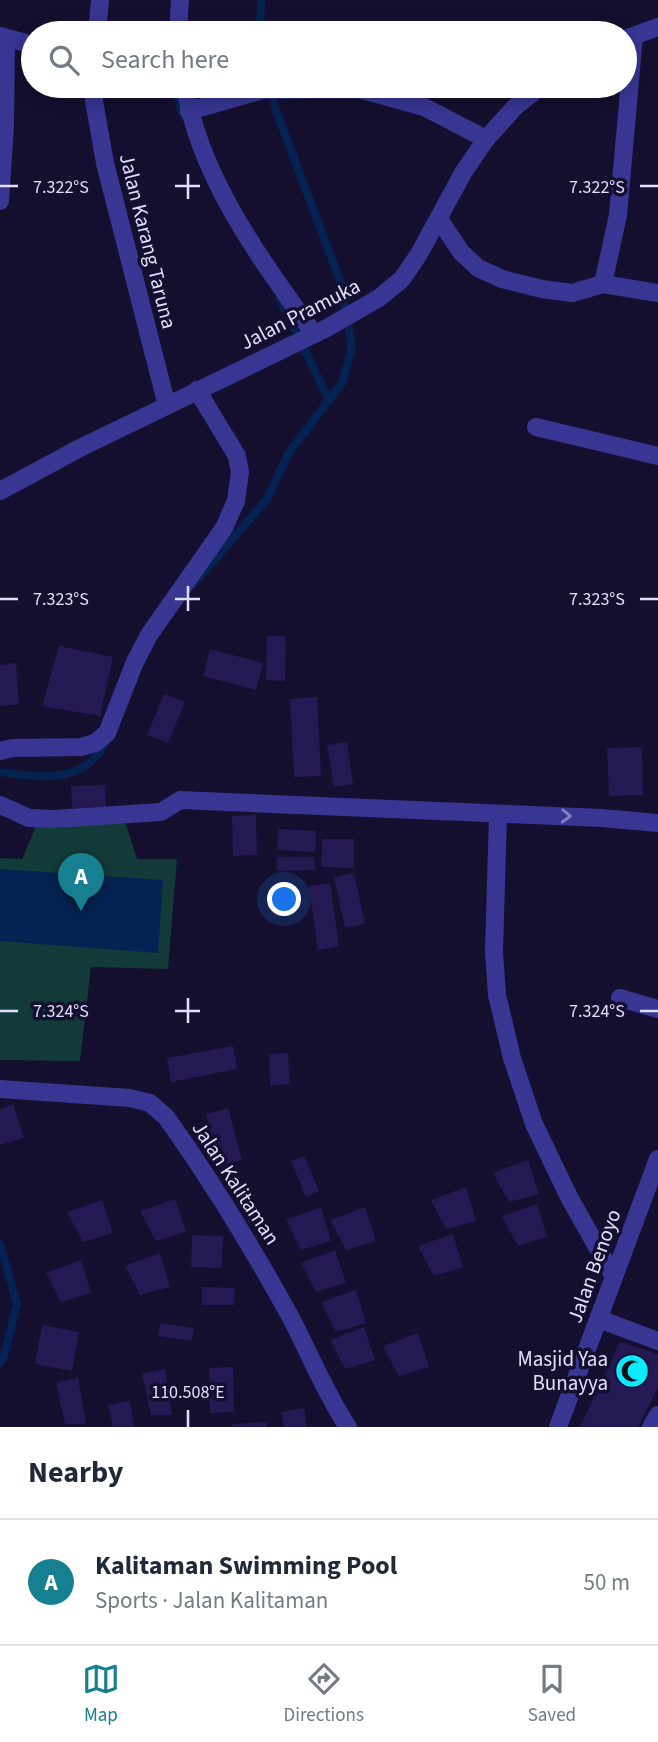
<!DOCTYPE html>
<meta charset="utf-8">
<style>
:root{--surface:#fff;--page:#f6f6f7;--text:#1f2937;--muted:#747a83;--line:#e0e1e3;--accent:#168091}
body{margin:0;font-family:"Source Sans 3",sans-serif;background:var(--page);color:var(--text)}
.you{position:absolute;left:285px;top:900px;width:24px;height:24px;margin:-18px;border:5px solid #fff;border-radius:50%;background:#1a73e8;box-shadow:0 0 0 10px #1a73e833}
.badge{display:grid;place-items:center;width:46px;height:46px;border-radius:50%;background:var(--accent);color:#fff;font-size:23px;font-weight:700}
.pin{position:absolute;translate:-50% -58px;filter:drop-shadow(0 2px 4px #0008)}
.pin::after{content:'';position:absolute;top:37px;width:24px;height:21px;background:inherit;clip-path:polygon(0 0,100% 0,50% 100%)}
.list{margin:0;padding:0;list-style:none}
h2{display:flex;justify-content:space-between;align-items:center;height:91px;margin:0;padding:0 28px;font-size:30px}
h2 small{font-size:23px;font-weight:400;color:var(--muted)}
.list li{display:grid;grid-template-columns:46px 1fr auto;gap:21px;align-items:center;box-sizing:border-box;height:126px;padding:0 28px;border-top:2px solid var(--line)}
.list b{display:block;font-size:26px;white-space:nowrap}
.list p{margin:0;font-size:23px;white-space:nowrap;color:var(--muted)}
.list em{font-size:23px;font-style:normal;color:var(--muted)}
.icon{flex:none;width:38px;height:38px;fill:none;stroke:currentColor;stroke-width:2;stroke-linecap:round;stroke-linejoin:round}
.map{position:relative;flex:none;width:658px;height:1427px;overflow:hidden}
.search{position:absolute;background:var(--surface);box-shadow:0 4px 18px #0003;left:21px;right:21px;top:21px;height:77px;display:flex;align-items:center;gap:18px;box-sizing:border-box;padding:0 24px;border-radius:38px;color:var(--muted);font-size:26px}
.sheet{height:217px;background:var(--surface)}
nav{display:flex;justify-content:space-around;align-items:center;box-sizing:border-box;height:98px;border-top:2px solid var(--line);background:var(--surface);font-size:19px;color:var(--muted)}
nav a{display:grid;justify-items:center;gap:4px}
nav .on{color:var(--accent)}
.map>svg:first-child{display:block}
.green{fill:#113a38}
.water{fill:#052352}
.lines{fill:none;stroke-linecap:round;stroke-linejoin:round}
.stream{stroke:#052352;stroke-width:8}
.building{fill:#241952}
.minor{stroke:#373693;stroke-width:18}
.oneway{stroke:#8482c4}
.ticks{fill:none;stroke:#e1deff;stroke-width:2.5}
.labels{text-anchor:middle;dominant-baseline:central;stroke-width:7;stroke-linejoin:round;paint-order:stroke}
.street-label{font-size:21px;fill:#e1deff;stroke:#140f2f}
.poi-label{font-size:21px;fill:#e1deff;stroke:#140f2f;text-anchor:end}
.ticks-label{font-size:18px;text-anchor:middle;fill:#e1deff;stroke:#140f2f;stroke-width:7;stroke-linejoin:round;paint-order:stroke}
</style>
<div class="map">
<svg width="658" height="1427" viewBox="0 0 658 1427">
<rect width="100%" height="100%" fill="#140f2f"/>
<polygon class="green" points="125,821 137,859 177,859 168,969 91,967 80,1061 0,1060 0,858 22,859 38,822"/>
<polygon class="water" points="0,869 163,880 158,953 0,941"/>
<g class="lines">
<g class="stream">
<polyline points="260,33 261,0"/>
<polyline points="174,86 183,115"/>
<polyline points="280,299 329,400"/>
<polyline points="194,584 267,499 288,454 342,383 352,348 342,286 276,110 271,91"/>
<path d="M0,772c44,6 88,13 108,-35"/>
<polyline points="0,1244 17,1304 4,1356 0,1363"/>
</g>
</g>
<g class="building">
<polygon points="267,636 286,636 285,681 266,680"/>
<polygon points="59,646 113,657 100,716 42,706"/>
<polygon points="210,649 263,663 256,690 203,676"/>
<polygon points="16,663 19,704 0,706 0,665"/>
<polygon points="164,694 185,702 168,743 147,735"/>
<polygon points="317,697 321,776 294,777 290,699"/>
<polygon points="347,742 353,784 334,787 327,745"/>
<polygon points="642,747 643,795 609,796 607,748"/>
<polygon points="105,785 106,807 72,808 71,786"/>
<polygon points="256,815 257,855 233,856 232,816"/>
<polygon points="278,829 316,831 315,852 277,850"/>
<polygon points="322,839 354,839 354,868 321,867"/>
<polygon points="277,857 314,857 315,870 277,871"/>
<polygon points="354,873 365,924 345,928 334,877"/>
<polygon points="330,883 339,946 318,950 309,886"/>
<polygon points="233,1046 237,1069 171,1082 167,1058"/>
<polygon points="288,1053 290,1084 270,1086 269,1054"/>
<polygon points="13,1104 24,1138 0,1145 0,1109"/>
<polygon points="228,1108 242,1160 220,1166 206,1114"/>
<polygon points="304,1156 319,1191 306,1197 291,1161"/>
<polygon points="528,1160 539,1194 509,1202 493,1173"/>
<polygon points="466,1187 476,1221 446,1229 431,1200"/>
<polygon points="175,1199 186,1232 156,1241 140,1211"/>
<polygon points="102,1200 113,1233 83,1242 67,1212"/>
<polygon points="537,1204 547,1237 518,1246 502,1216"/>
<polygon points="321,1207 331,1241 301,1250 286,1220"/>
<polygon points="365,1207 376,1241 346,1250 330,1220"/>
<polygon points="453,1234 463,1267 434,1276 418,1246"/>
<polygon points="192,1235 223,1236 222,1268 191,1267"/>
<polygon points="335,1250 346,1283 316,1292 301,1263"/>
<polygon points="160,1253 170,1287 140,1295 125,1266"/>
<polygon points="81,1260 91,1293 61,1302 46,1273"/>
<polygon points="202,1287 235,1288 234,1305 202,1305"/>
<polygon points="356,1290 366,1323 336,1332 321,1302"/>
<polygon points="160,1323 194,1328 192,1341 158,1336"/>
<polygon points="42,1325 79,1332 72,1371 35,1364"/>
<polygon points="364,1327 375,1360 345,1369 330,1340"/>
<polygon points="418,1333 429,1367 399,1376 383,1346"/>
<polygon points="620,1342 658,1354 658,1388 638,1427 580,1427"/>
<polygon points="233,1367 234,1412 210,1413 209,1368"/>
<polygon points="165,1369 172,1415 151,1415 142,1374"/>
<polygon points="78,1378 86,1424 65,1424 56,1382"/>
<polygon points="130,1401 134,1427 113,1427 108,1405"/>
<polygon points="304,1408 307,1427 284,1427 281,1412"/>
<polygon points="267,1422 267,1427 232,1427 232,1424"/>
</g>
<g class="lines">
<g class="minor">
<polyline points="97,33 100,0"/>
<polyline points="178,33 180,0"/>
<polyline points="0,36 33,45"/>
<polyline points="625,39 658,27"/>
<polyline points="94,86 94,101 105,163 167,406"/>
<path d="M185,86c15,93 76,173 129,248"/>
<polyline points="189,111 263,90 359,89 424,107 486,139"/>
<polyline points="0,201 5,125 6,38"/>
<polyline points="439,219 461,252 478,268 502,279 542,289 572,293 603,284 658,293"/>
<polyline points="603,284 618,215 634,36"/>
<polyline points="536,427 658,456"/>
<polyline points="0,491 80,448 325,329 379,298 402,279 419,254 463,173 486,139 515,107 541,86"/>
<polyline points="0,751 12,748 81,747 95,743 107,733 135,662 149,635 224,528 236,501 240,472 237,456 197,390"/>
<polyline points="0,805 29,818 53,819 161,812 180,800 602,818 658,823"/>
<polyline points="498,814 494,952 497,995 512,1058 534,1124 569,1197 614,1277"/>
<polyline points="620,998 658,1009"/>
<path d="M0,1089l130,9 20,5 16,14c46,64 87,132 125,201 19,36 34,75 57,109"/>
<polyline points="599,1319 658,1341"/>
<polyline points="558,1427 658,1159"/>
<polyline points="651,1427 658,1415"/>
</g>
</g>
<defs><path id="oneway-chevron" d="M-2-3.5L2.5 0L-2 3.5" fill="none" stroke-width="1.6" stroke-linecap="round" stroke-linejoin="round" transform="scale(1.75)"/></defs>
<use class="oneway" href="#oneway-chevron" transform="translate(566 816) rotate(2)"/>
<path class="ticks" d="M188,174v25M0,186h18M175,186h25M640,186h18M188,586v25M0,599h18M175,599h25M640,599h18M188,998v25M0,1011h18M175,1011h25M640,1011h18M188,1410v17"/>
<defs>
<g id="mosque-disc" transform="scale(1.75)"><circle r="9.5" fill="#0aebff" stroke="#140f2f"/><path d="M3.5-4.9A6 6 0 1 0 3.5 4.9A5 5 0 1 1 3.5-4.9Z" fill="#111"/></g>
</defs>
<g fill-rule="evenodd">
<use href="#mosque-disc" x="632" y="1371"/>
</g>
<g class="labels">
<g class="street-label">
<text transform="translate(148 241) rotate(76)">Jalan Karang Taruna</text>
<text transform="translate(300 314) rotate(-27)">Jalan Pramuka</text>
<text transform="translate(236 1183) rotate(57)">Jalan Kalitaman</text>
<text transform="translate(594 1266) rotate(-70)">Jalan Benoyo</text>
</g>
<g class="poi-label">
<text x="608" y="1359">Masjid Yaa<tspan x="608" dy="24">Bunayya</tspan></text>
</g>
</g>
<g class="ticks-label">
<text x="61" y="193">7.322°S</text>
<text x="597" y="193">7.322°S</text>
<text x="61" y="605">7.323°S</text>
<text x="597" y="605">7.323°S</text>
<text x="61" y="1017">7.324°S</text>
<text x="597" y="1017">7.324°S</text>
<text x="188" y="1398">110.508°E</text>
</g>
</svg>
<div class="you"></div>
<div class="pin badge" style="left:81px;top:911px">A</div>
<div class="search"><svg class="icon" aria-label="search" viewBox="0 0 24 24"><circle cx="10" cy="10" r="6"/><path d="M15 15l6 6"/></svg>Search here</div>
</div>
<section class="sheet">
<h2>Nearby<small></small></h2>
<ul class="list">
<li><span class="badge">A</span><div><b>Kalitaman Swimming Pool</b><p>Sports · Jalan Kalitaman</p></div><em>50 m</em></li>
</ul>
</section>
<nav>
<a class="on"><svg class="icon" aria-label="map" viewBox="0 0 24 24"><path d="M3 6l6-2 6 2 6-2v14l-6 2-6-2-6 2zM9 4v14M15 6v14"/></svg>Map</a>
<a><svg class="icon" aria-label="directions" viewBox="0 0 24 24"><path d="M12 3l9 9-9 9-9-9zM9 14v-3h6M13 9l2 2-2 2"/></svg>Directions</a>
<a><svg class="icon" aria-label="saved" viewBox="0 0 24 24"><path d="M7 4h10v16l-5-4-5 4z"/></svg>Saved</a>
</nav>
